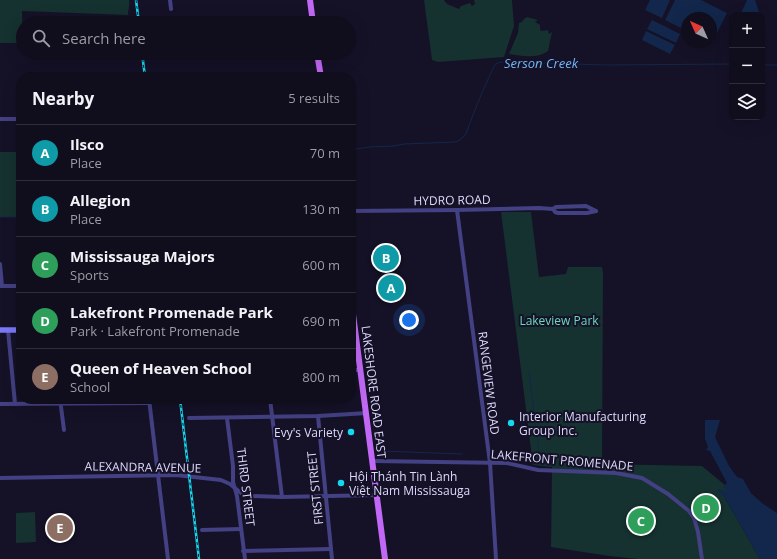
<!DOCTYPE html>
<meta charset="utf-8">
<style>
:root{--surface:#100d1d;--page:#1e1b2a;--text:#f1f3f6;--muted:#9c9ca4;--line:#302d3b;--accent:#12d9f0}
body{margin:0;font-family:"Open Sans",sans-serif;background:var(--page);color:var(--text)}
.controls{position:absolute;right:12px;top:12px;display:grid;overflow:hidden;border-radius:8px;box-shadow:0 4px 16px #0002}
.controls button{width:36px;height:36px;display:grid;place-items:center;padding:0;border:0;border-bottom:1px solid var(--line);background:var(--surface);color:var(--text);font:20px sans-serif}
.compass{position:absolute;left:681px;top:12px;width:36px;height:36px;border-radius:50%;background:var(--surface);box-shadow:0 4px 16px #0002;rotate:315deg}
.you{position:absolute;left:409px;top:320px;width:14px;height:14px;margin:-10px;border:3px solid #fff;border-radius:50%;background:#1a73e8;box-shadow:0 0 0 6px #1a73e833}
.badge{display:grid;place-items:center;width:26px;height:26px;border-radius:50%;background:var(--accent);color:#fff;font-size:13px;font-weight:700}
.pin{position:absolute;translate:-50% -50%;border:2px solid #fff;box-shadow:0 1px 4px #0006}
.list{margin:0;padding:0;list-style:none}
h2{display:flex;justify-content:space-between;align-items:center;height:52px;margin:0;padding:0 16px;font-size:17px}
h2 small{font-size:13px;font-weight:400;color:var(--muted)}
.list li{display:grid;grid-template-columns:26px 1fr auto;gap:12px;align-items:center;box-sizing:border-box;height:56px;padding:0 16px;border-top:1px solid var(--line)}
.list b{display:block;font-size:15px;white-space:nowrap}
.list p{margin:0;font-size:13px;white-space:nowrap;color:var(--muted)}
.list em{font-size:13px;font-style:normal;color:var(--muted)}
.icon{flex:none;width:22px;height:22px;fill:none;stroke:currentColor;stroke-width:2;stroke-linecap:round;stroke-linejoin:round}
.map{position:relative;flex:none;width:777px;height:559px;overflow:hidden}
.search{position:absolute;background:var(--surface);box-shadow:0 4px 16px #0002;left:16px;top:16px;width:340px;height:44px;display:flex;align-items:center;gap:10px;box-sizing:border-box;padding:0 14px;border-radius:22px;color:var(--muted);font-size:15px}
.panel{position:absolute;background:var(--surface);box-shadow:0 4px 16px #0002;left:16px;top:72px;width:340px;height:332px;border-radius:16px}
.map>svg:first-child{display:block}
.green{fill:#153130}
.water{fill:#12274b}
.lines{fill:none;stroke-linecap:round;stroke-linejoin:round}
.stream{stroke:#12274b;stroke-width:1}
.street{stroke:#434083;stroke-width:4}
.secondary{stroke:#7b77f7;stroke-width:5.5}
.primary{stroke:#c268f6;stroke-width:6}
.rail-casing{stroke:#12d9f0;stroke-width:2.5}
.rail{stroke:#151127;stroke-width:1;stroke-dasharray:3;stroke-linecap:butt}
.poi-dot{fill:#12d9f0;stroke:#151127;stroke-width:1.5}
.labels{text-anchor:middle;dominant-baseline:central;stroke-width:4;stroke-linejoin:round;paint-order:stroke}
.street-label{font-size:12px;fill:#dedafd;stroke:#151127}
.park-label{font-size:12px;fill:#6ad9be;stroke:#151127}
.poi-label{font-size:12px;fill:#dedafd;stroke:#151127;text-anchor:start}
.water-label{font-size:13px;font-style:italic;fill:#6fb7f6;stroke:#151127}
</style>
<div class="map">
<svg width="777" height="559" viewBox="0 0 777 559">
<rect width="100%" height="100%" fill="#151127"/>
<g class="green">
<path d="M0,0h129c1,6 -1,10 -1,15l-106,-4 1,32h-23z"/>
<polygon points="424,0 444,0 447,4 459,9 461,6 470,3 472,6 475,4 474,0 512,0 514,26 504,57 438,62 432,60"/>
<path d="M527,17l11,3 -3,2 5,3v5l2,1 6,-1 1,4 3,-2 -4,19c-11,8 -27,5 -39,3l9,-21 1,-10 3,-1 2,-3z"/>
<rect x="0" y="152" width="21" height="65"/>
<polygon points="501,212 531,212 539,277 566,274 568,267 602,267 603,273 602,464 702,466 725,485 724,487 729,492 727,493 719,489 718,490 725,498 760,559 637,559 609,556 551,547 552,467 533,465"/>
<polygon points="35,512 36,542 16,543 16,513"/>
</g>
<g class="water">
<polygon points="650,0 670,0 662,18 645,10"/>
<polygon points="675,0 701,0 727,13 712,43 711,42 711,18 687,18 687,31 665,20"/>
<polygon points="747,0 755,0 760,15 740,15"/>
<polygon points="652,20 680,34 676,43 647,29"/>
<polygon points="646,31 675,45 670,54 642,40"/>
<polygon points="705,420 720,420 715,437 729,466 737,477 743,479 751,493 762,503 777,513 777,559 760,559 725,498 717,490 719,489 727,493 728,492 723,487 727,483 710,451 706,450 708,447 705,439"/>
</g>
<g class="lines">
<g class="stream">
<polyline points="762,65 777,65"/>
<path d="M351,150l18,-3 24,-1 11,-2 51,-2 5,-2 6,-6c2,-8 26,-67 30,-70 2,-2 9,-2 12,-2l98,3 126,-1"/>
<polyline points="0,217 21,217"/>
<polyline points="529,373 539,451 542,457 556,458"/>
<polyline points="381,451 462,454"/>
</g>
<g class="street">
<polyline points="170,0 171,9"/>
<polyline points="0,119 21,119"/>
<polyline points="553,209 556,207 586,206 596,211"/>
<polyline points="553,209 555,212 558,213 587,213 596,211"/>
<polyline points="457,210 490,463 496,559"/>
<polyline points="351,211 457,210 539,208 553,209"/>
<polyline points="0,264 2,286"/>
<polyline points="1,286 21,286"/>
<polyline points="8,330 15,404"/>
<polyline points="351,370 361,370"/>
<polyline points="60,399 64,430"/>
<polyline points="149,399 168,559"/>
<polyline points="270,399 282,497"/>
<polyline points="0,404 149,403"/>
<polyline points="318,416 332,559"/>
<polyline points="189,418 318,416 367,413"/>
<polyline points="227,418 233,466 233,482 237,496 245,559"/>
<polyline points="372,461 507,463 538,470 616,473 642,478 668,494 689,511 694,518 698,532 702,559"/>
<polyline points="0,478 176,475 221,480 230,484 241,493 252,496 282,497 377,495"/>
<polyline points="202,530 241,529"/>
<polyline points="243,551 331,549"/>
</g>
<polyline class="secondary" points="0,330 21,330"/>
<g class="primary">
<polyline points="310,0 313,23"/>
<polyline points="317,53 321,77"/>
<polyline points="351,299 385,559"/>
</g>
<g class="rail-casing">
<g id="rail">
<polyline points="136,0 139,23"/>
<polyline points="142,53 145,77"/>
<polyline points="180,399 199,559"/>
</g>
</g>
<use href="#rail" class="rail"/>
</g>
<g class="poi-dot">
<circle cx="511" cy="423" r="4"/>
<circle cx="351" cy="432" r="4"/>
<circle cx="341" cy="483" r="4"/>
</g>
<g class="labels">
<g class="street-label">
<text transform="translate(452 200) rotate(-1)">HYDRO ROAD</text>
<text transform="translate(489 383) rotate(83)">RANGEVIEW ROAD</text>
<text transform="translate(374 392) rotate(83)">LAKESHORE ROAD EAST</text>
<text transform="translate(562 460) rotate(5)">LAKEFRONT PROMENADE</text>
<text transform="translate(143 467) rotate(1)">ALEXANDRA AVENUE</text>
<text transform="translate(246 487) rotate(83)">THIRD STREET</text>
<text transform="translate(315 488) rotate(-96)">FIRST STREET</text>
</g>
<g class="park-label">
<text x="559" y="320">Lakeview Park</text>
</g>
<g class="poi-label">
<text x="519" y="416">Interior Manufacturing<tspan x="519" dy="14">Group Inc.</tspan></text>
<text x="343" y="432" text-anchor="end">Evy's Variety</text>
<text x="349" y="476">Hội Thánh Tin Lành<tspan x="349" dy="14">Việt Nam Mississauga</tspan></text>
</g>
<g class="water-label">
<text x="541" y="63">Serson Creek</text>
</g>
</g>
</svg>
<div class="controls">
<button>+</button>
<button>−</button>
<button><svg class="icon" aria-label="layers" viewBox="0 0 24 24"><path d="M12 4l9 5-9 5-9-5zM3 14l9 5 9-5"/></svg></button>
</div>
<svg class="compass" viewBox="-18 -18 36 36"><path d="M0-13l5 13h-10z" fill="#e53935"/><path d="M0 13l5-13h-10z" fill="#9c9ca4"/></svg>
<div class="you"></div>
<div class="pin badge" style="left:391px;top:288px;background:#0f9aa8">A</div>
<div class="pin badge" style="left:386px;top:258px;background:#0f9aa8">B</div>
<div class="pin badge" style="left:641px;top:521px;background:#2e9e5b">C</div>
<div class="pin badge" style="left:706px;top:508px;background:#2e9e5b">D</div>
<div class="pin badge" style="left:60px;top:528px;background:#8d6e63">E</div>
<div class="search"><svg class="icon" aria-label="search" viewBox="0 0 24 24"><circle cx="10" cy="10" r="6"/><path d="M15 15l6 6"/></svg>Search here</div>
<section class="panel">
<h2>Nearby<small>5 results</small></h2>
<ul class="list">
<li><span class="badge" style="background:#0f9aa8">A</span><div><b>Ilsco</b><p>Place</p></div><em>70 m</em></li>
<li><span class="badge" style="background:#0f9aa8">B</span><div><b>Allegion</b><p>Place</p></div><em>130 m</em></li>
<li><span class="badge" style="background:#2e9e5b">C</span><div><b>Mississauga Majors</b><p>Sports</p></div><em>600 m</em></li>
<li><span class="badge" style="background:#2e9e5b">D</span><div><b>Lakefront Promenade Park</b><p>Park · Lakefront Promenade</p></div><em>690 m</em></li>
<li><span class="badge" style="background:#8d6e63">E</span><div><b>Queen of Heaven School</b><p>School</p></div><em>800 m</em></li>
</ul>
</section>
</div>
